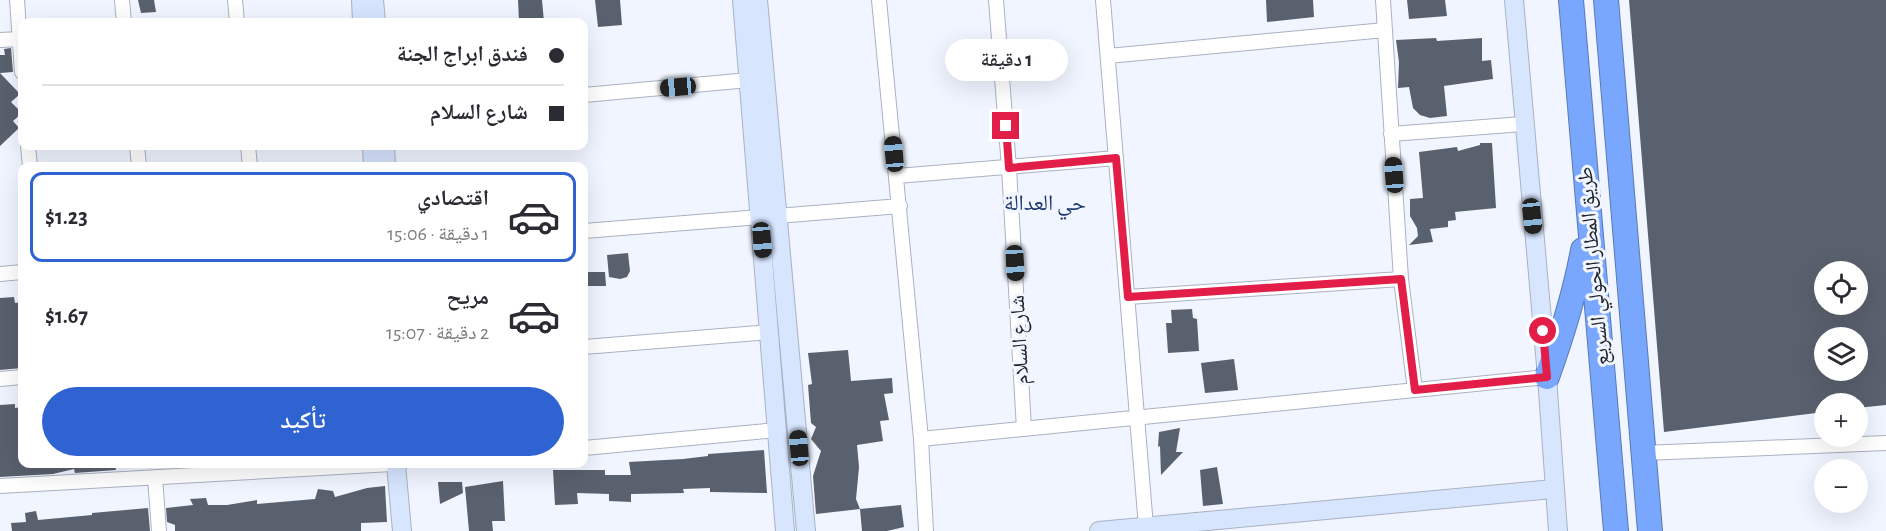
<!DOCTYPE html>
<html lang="ar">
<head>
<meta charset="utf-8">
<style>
  body { margin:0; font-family:"Alegreya Sans","Noto Naskh Arabic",sans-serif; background:#f7f7f7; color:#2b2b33; direction:rtl; height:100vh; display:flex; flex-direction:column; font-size:22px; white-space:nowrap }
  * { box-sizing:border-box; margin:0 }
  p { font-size:20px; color:#7c7c81 }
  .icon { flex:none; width:33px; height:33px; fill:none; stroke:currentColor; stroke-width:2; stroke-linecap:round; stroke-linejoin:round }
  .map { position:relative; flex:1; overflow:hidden; direction:ltr }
  .panel { position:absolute; left:18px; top:162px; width:570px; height:306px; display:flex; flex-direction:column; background:#fff; border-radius:12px; box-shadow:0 6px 24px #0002; direction:rtl }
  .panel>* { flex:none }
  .banner { position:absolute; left:18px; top:18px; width:570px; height:132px; border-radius:12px; box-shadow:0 6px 24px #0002; direction:rtl; display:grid; align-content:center; height:132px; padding:0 24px; background:#fff }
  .buttons { position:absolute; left:1814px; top:261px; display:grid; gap:12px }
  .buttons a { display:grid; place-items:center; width:54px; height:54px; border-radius:50%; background:#fff; box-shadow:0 6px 24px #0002; font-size:30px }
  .end { position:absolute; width:27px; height:27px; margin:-14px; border:8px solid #e11d48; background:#fff; box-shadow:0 0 0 3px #fff }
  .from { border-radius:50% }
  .bubble { position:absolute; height:42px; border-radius:21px; background:#fff; box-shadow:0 6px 24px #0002; font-size:20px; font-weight:600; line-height:42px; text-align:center; direction:rtl }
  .car { position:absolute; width:18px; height:36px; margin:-18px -9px; border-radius:8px; box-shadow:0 0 4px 2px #0007; background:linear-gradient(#222 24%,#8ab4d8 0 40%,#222 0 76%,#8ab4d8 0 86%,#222 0) }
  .banner b { display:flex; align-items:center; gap:21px; height:57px; font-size:22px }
  .banner b+b { border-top:2px solid #e1e1e2 }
  .banner i { width:15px; height:15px; background:#2b2b33 }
  ul { padding:10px 0 0; list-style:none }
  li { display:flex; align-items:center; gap:18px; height:90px; margin:0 12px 9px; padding:0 12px; border:3px solid transparent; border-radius:12px }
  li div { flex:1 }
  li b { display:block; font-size:22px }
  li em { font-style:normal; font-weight:600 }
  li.active { border-color:#2f63d2 }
  li>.icon { width:54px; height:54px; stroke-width:1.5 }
  .cta { display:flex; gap:12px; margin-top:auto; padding:12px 24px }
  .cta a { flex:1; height:69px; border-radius:36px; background:#2f63d2; color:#fff; font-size:24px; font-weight:600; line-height:69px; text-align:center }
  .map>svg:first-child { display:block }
  .building { fill:#5a616e; fill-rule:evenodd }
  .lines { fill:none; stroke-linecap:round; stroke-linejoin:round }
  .street-casing { stroke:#aab2c1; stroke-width:16 }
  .secondary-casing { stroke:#aab2c1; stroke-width:20 }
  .highway-casing { stroke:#5a79b3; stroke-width:26 }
  .street { stroke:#fff; stroke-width:14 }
  .secondary { stroke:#d7e5ff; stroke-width:18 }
  .highway { stroke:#7aa7fe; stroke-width:24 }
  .route { stroke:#e11d48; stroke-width:8 }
  .labels { text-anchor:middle; stroke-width:6; stroke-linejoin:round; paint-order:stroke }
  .street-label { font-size:21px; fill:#202329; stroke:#f0f5ff }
  .neighbourhood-label { font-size:22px; fill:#1b356b; stroke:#f0f5ff }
</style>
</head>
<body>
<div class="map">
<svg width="1886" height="531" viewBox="0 0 1886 531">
  <rect width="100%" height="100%" fill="#f0f5ff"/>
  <!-- building -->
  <path class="building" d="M138 0H154L156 12 141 13Z
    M518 0H542L544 22H519Z
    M595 0H620L622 25 598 27Z
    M1266 0H1313L1314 17 1267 22Z
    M1407 0H1445L1447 16 1409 19Z
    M1629 0H1886V405L1857 408V404H1824V412L1664 432ZM1824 272H1857V304H1824ZM1824 338H1857V370H1824Z
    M1436 38 1437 41 1482 38V61L1491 60 1493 79 1444 86 1447 116 1430 118 1420 115 1413 108 1409 87 1398 88 1399 62 1396 40Z
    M11 48 13 72 0 73 20 94 11 102 22 113 13 121 19 128 0 146V55H5L4 49Z
    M1480 143H1492L1496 208 1455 212 1456 220 1448 221V227L1430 229 1433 242 1409 245 1418 236 1417 228 1410 216V199L1423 198 1419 152 1457 147 1458 151 1480 145Z
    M628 253 630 271 627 277 620 279 609 277 607 255Z
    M587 272H605L606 286H587Z
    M14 297 15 303 22 302V368L0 370V298Z
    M1192 309 1193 318 1197 319 1199 351 1168 353 1166 323H1172L1171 310Z
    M848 350 851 381 892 378 893 393 884 394 889 420 880 421 883 441 857 445 859 467 856 499 860 509 816 514 813 476 821 451 811 439 816 427 811 423 808 385 812 384 808 353Z
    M1234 359 1238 390 1205 393 1201 363Z
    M15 404V408L22 407V464H115L116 470 75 473 74 469 53 474 0 477V405Z
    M1180 428 1176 452H1183L1161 475 1160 446 1158 447 1159 432Z
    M764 450 767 493 710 492V488L683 489 684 493 631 494V502L609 501V494L577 493 578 504 555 505 553 470H605V475H631L629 462 683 459 708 456V454Z
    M1217 467 1223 504 1203 506 1200 470Z
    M503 481 505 521H492L493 531H469L465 487Z
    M438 482H462L463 493 440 504Z
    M385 486 387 522 361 523V531H175V525L167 522 166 508 193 505 190 499 206 498 208 505H227L257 500V504L315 499 318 489 333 491 335 497 367 488Z
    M901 505 904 527 887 531H862L860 509Z
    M148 508 150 531H12L11 523 26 522 25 513 36 511 38 520 92 515V513Z"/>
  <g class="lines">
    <defs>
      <path id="street" d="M17 0 22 72
        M122 0 124 22
        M235 0 237 22
        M879 0 921 439 926 531
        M996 0 1009 168 1024 429
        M1103 0 1146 527
        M1383 0 1401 279 1415 390
        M0 40 20 39
        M1108 56 1385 30
        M584 95 749 80
        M1391 134 1523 124
        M28 146 30 166
        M137 146 139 166
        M248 146 250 166
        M897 176 1116 158
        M777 216 900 206
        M584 231 760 217
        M0 274 22 272
        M1128 297 1401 279
        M584 347 769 332
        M0 379 22 377
        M921 439 1547 377
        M584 448 777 430
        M1644 453 1886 443
        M155 477 159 531
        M0 486 392 464"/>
      <path id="secondary" d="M361 0 362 22
        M374 0 376 22
        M742 0 785 531
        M758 0 806 531
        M1514 0 1547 377 1558 531
        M372 146 373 166
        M385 146 386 166
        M396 464 402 531
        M1099 531 1553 489"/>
      <path id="highway" d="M1571 0 1616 531
        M1606 0 1650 531
        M1547 377C1562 335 1575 294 1583 250"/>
    </defs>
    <!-- street casing -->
    <use href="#street" class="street-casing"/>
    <!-- secondary casing -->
    <use href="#secondary" class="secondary-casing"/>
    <!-- highway casing -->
    <use href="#highway" class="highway-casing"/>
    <!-- street -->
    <use href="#street" class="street"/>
    <!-- secondary -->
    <use href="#secondary" class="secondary"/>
    <!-- highway -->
    <use href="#highway" class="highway"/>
  </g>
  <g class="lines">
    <!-- route -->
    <path class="route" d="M1006 126 1009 168 1116 158 1128 297 1401 279 1415 390 1547 377 1543 331"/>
  </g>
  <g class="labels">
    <!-- street labels -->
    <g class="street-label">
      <text transform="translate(1593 266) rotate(-95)" y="7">طريق المطار الحولي السريع</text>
      <text transform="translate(1019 340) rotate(-93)" y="7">شارع السلام</text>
    </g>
    <!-- neighbourhood labels -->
    <g class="neighbourhood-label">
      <text x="1045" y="210">حي العدالة</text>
    </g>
  </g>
</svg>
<div class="buttons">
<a><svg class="icon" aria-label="locate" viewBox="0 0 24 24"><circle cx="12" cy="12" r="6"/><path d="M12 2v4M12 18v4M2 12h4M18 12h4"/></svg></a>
<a><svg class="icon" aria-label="layers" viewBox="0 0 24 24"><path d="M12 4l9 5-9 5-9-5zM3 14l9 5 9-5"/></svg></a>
<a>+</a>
<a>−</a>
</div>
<i class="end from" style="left:1543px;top:331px"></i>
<i class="end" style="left:1006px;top:126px"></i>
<div class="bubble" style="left:945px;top:39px;width:123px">1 دقيقة</div>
<i class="car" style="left:678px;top:87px;rotate:265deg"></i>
<i class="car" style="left:894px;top:154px;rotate:355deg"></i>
<i class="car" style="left:1394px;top:175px;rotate:356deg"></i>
<i class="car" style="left:1532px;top:216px;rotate:174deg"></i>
<i class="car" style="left:762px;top:240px;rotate:175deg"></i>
<i class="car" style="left:1015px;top:263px;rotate:177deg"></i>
<i class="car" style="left:799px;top:448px;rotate:355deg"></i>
<div class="banner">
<b><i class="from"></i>فندق ابراج الجنة</b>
<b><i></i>شارع السلام</b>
</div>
<section class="panel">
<ul>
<li class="active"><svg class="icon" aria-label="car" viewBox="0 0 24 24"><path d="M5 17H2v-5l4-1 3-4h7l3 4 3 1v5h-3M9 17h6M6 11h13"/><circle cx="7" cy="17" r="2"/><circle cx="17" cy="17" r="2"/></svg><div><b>اقتصادي</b><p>1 دقيقة · 15:06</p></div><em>$1.23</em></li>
<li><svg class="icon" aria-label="car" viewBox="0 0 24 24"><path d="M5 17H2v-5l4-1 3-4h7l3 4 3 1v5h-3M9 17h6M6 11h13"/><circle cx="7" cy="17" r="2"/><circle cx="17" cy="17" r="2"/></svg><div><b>مريح</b><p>2 دقيقة · 15:07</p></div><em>$1.67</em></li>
</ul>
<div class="cta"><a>تأكيد</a></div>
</section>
</div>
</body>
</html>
